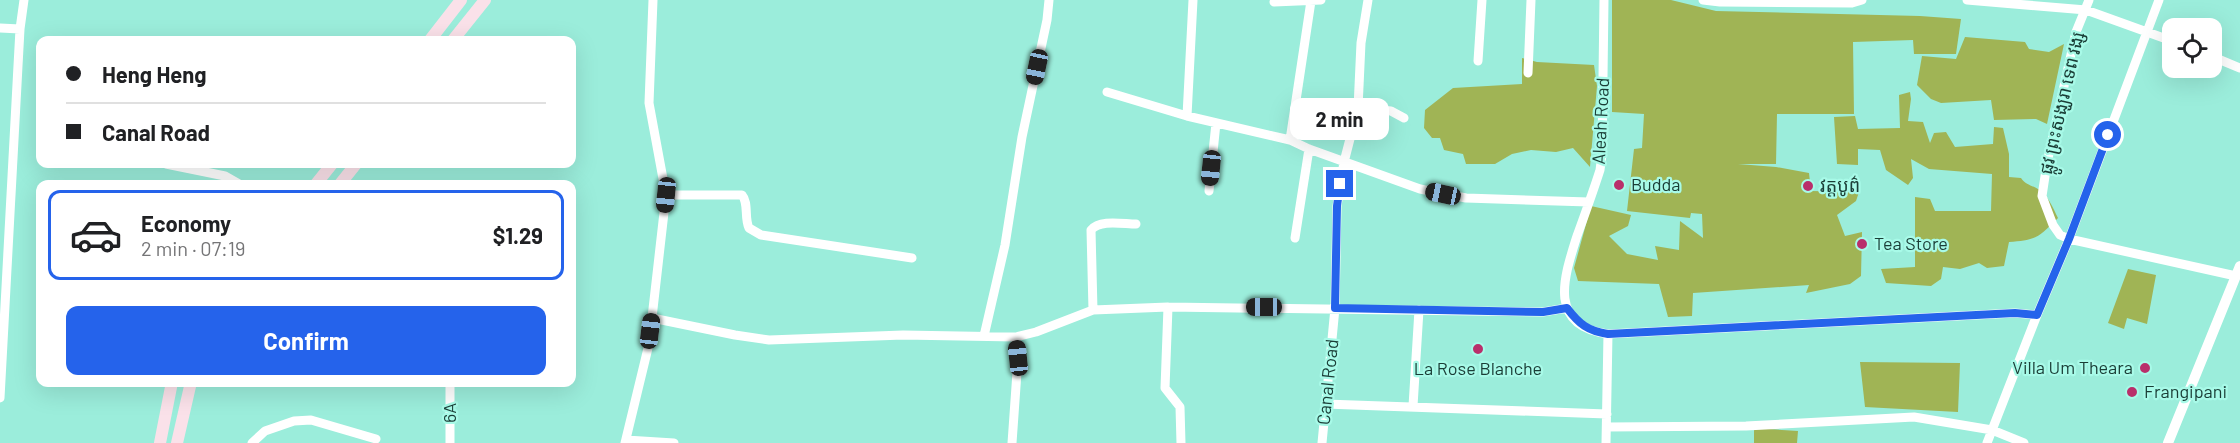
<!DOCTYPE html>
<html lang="en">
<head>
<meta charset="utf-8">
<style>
  body { margin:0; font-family:Barlow,"Noto Sans Khmer",sans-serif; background:#f6f6f6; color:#202124; height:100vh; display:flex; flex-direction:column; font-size:22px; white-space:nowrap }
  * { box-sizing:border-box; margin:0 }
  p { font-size:20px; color:#757577 }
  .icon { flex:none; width:33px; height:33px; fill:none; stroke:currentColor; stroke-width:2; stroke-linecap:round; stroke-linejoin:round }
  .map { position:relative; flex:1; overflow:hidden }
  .sheet { position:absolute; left:36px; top:180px; width:540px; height:207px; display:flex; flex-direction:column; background:#fff; border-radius:12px; box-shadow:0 6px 24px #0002 }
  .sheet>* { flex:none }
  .hud { position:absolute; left:36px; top:36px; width:540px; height:132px; border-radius:12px; box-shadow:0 6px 24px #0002; display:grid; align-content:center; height:132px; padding:0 30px; background:#fff }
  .fabs { position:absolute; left:2162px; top:18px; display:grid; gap:12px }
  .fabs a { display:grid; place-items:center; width:60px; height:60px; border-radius:12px; background:#fff; box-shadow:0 6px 24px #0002; font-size:30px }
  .end { position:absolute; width:27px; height:27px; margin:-14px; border:8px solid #2563eb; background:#fff; box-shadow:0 0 0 3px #fff }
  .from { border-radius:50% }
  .bubble { position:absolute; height:42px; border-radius:12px; background:#fff; box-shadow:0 6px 24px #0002; font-size:20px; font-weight:700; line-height:42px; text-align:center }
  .car { position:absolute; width:18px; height:36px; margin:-18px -9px; border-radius:8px; box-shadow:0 0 4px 2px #0007; background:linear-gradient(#222 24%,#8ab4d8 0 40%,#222 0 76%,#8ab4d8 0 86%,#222 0) }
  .hud b { display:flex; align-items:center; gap:21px; height:57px; font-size:22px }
  .hud b+b { border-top:2px solid #e0e0e0 }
  .hud i { width:15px; height:15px; background:#202124 }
  ul { padding:10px 0 0; list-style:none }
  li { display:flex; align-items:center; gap:18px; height:90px; margin:0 12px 9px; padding:0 18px; border:3px solid transparent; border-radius:12px }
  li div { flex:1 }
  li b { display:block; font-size:22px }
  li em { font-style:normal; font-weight:700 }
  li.on { border-color:#2563eb }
  li>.icon { width:54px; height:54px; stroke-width:1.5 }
  .primary-button { display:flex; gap:12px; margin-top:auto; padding:12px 30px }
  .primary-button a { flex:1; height:69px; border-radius:12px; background:#2563eb; color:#fff; font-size:24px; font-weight:700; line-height:69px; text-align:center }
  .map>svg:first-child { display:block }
  .green { fill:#a0b455 }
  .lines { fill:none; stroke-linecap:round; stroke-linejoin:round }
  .minor { stroke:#fff; stroke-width:9 }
  .tertiary { stroke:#fff; stroke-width:10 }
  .secondary { stroke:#fae1e9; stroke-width:12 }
  .route { stroke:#2563eb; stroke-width:8 }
  .poi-dot { fill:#b92f6b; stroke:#a8fae8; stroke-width:2 }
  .labels { text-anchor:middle; stroke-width:4.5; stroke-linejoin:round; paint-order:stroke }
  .street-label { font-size:18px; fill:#1a3d36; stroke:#a8fae8 }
  .poi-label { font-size:18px; fill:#1a3d36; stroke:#a8fae8; text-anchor:start }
</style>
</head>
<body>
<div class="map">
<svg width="2240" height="443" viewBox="0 0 2240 443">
  <rect width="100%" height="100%" fill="#9beddb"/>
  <!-- green -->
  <path class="green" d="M1612 0H1671L1716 11 1920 16 1961 19 1956 54H1914L1913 40 1853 42 1854 114H1777L1776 164H1738L1776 167 1809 173 1811 191 1859 192 1856 201 1837 215 1845 236 1862 232 1861 276 1850 284 1806 293 1809 285 1693 293 1692 316 1668 317 1659 284 1578 281 1574 268 1591 206 1631 215 1628 226 1609 236 1627 254 1658 260 1655 246 1679 250 1680 221 1703 238 1702 214 1691 213 1690 218 1627 211 1634 149 1642 148 1644 114 1612 112Z
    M1965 37 2025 42 2029 49 2049 52 2064 44 2047 124 2036 119 1994 120 1991 100 1941 103 1931 99 1917 85 1922 56 1956 59Z
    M1522 58 1537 62 1594 65 1597 86 1590 167 1573 148 1556 152 1531 150 1512 154 1495 164H1466L1463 154 1444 150 1440 138H1432L1424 128 1425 110 1453 88 1522 84Z
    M1910 92 1911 99 1908 121 1923 122 1930 143 1934 133 1946 132 1955 147 1993 144 1994 127 2003 128 2009 154V177L2021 178C2026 185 2031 185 2038 189 2048 195 2053 208 2058 218 2039 237 2037 240 2009 242L2004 266 1987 268 1979 263 1960 269 1943 267 1941 279 1931 286 1886 283 1881 269 1915 267V197L1930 199 1935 211H1991L1992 174 1929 169 1911 159 1913 178 1908 185 1886 170 1880 150 1858 149V165L1837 164 1834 117 1855 116 1858 129 1900 128 1899 95Z
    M2128 269 2156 275 2147 324 2127 318 2124 329 2108 323Z
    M1860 362 1960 363 1958 412 1865 407Z
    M1754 428 1798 431 1797 443H1754Z"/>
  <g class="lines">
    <!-- minor -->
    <path class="minor" d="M1604 0 1602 155 1600 170C1593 192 1585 214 1577 236 1564 277 1547 326 1608 334L2015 313 2037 315
      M1703 0 1720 2 1852 3 1862 0
      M1967 0 2086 10 2172 41
      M2089 0 2076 32 2047 163 2042 196 2053 225 2060 235 2069 239 2236 276
      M1274 2 1321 0
      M0 28 20 29
      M2211 56 2240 68
      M1478 61 1482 0
      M1528 73 1531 0
      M1107 92 1187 116 1290 140 1309 149 1420 189 1466 198 1589 202
      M1358 108 1391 111 1404 118
      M1187 116 1193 0
      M1290 140 1311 1
      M166 164 225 176 239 184
      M1209 191 1216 123
      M666 195H742C749 203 744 218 749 228L761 235 912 258
      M1295 238 1309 149
      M1168 307 1165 388 1180 407 1181 443
      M1093 310 1091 230C1100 219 1123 224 1136 224
      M652 318 735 335 769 340 903 335 1016 337 1036 332 1093 310 1168 307 1543 312 1567 308
      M984 336 1005 245 1022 137 1047 20 1049 0
      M450 382V443
      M0 398 20 29 24 0
      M1325 404 1607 414
      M1413 406 1419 310
      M1607 427 1746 426 1914 417 1992 430 2024 443
      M626 440 674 443
      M252 443 265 431 294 421 311 420 376 439
      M625 443 649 344 666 195 649 103 653 0
      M1012 443 1018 358 1016 337
      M1322 443 1335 308 1337 206 1344 162 1358 108 1361 43 1368 0
      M1606 443 1608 334
      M1987 443 2037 315 2069 239 2159 0"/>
    <!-- tertiary -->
    <path class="tertiary" d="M2168 443 2240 266"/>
    <!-- secondary -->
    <path class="secondary" d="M430 40 461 0
      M453 40 485 0
      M316 184 332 164
      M340 184 356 164
      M160 443 172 382
      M177 443 191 382"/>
  </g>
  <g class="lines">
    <!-- route -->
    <path class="route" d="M1340 184 1337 206 1335 308 1543 312 1567 308C1579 324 1588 331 1608 334L2015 313 2037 315 2069 239 2108 135"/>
  </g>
  <!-- markers -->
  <g class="poi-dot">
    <circle cx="1619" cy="185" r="6"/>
    <circle cx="1808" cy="186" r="6"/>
    <circle cx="1862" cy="244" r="6"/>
    <circle cx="1478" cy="349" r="6"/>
    <circle cx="2145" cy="368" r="6"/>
    <circle cx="2132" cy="392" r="6"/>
  </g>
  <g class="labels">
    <!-- street labels -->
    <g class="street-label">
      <text transform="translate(2062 103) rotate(-77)" y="6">ផ្លូវ ព្រះសង្ឃរា ទេព វង្ស</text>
      <text transform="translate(1601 121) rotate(-87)" y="6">Aleah Road</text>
      <text transform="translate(1328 382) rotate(-84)" y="6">Canal Road</text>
      <text transform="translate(450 413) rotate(-90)" y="6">6A</text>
    </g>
    <!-- poi labels -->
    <g class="poi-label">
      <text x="1631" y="191">Budda</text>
      <text x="1820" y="192">វត្តបូព៌</text>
      <text x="1874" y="250">Tea Store</text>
      <text x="2133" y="374" text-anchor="end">Villa Um Theara</text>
      <text x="1478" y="375" text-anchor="middle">La Rose Blanche</text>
      <text x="2144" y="398">Frangipani</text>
    </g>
  </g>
</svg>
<div class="fabs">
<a><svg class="icon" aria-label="locate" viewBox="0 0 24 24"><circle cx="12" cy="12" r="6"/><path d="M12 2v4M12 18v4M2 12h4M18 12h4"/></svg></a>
</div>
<i class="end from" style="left:2108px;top:135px"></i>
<i class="end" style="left:1340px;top:184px"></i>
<div class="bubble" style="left:1290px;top:98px;width:99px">2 min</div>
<i class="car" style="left:1037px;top:67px;rotate:192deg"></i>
<i class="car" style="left:1211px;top:168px;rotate:186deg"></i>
<i class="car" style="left:1443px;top:194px;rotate:282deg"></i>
<i class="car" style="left:666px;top:195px;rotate:186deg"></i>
<i class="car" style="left:1264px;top:307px;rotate:270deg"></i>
<i class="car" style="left:650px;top:331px;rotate:7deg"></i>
<i class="car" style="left:1018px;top:358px;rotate:354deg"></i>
<div class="hud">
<b><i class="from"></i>Heng Heng</b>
<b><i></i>Canal Road</b>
</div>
<section class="sheet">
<ul>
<li class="on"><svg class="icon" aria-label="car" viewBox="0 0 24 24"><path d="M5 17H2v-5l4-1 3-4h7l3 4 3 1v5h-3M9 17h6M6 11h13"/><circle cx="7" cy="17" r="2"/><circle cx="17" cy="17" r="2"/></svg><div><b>Economy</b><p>2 min · 07:19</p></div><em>$1.29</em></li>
</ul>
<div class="primary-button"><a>Confirm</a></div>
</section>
</div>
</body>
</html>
